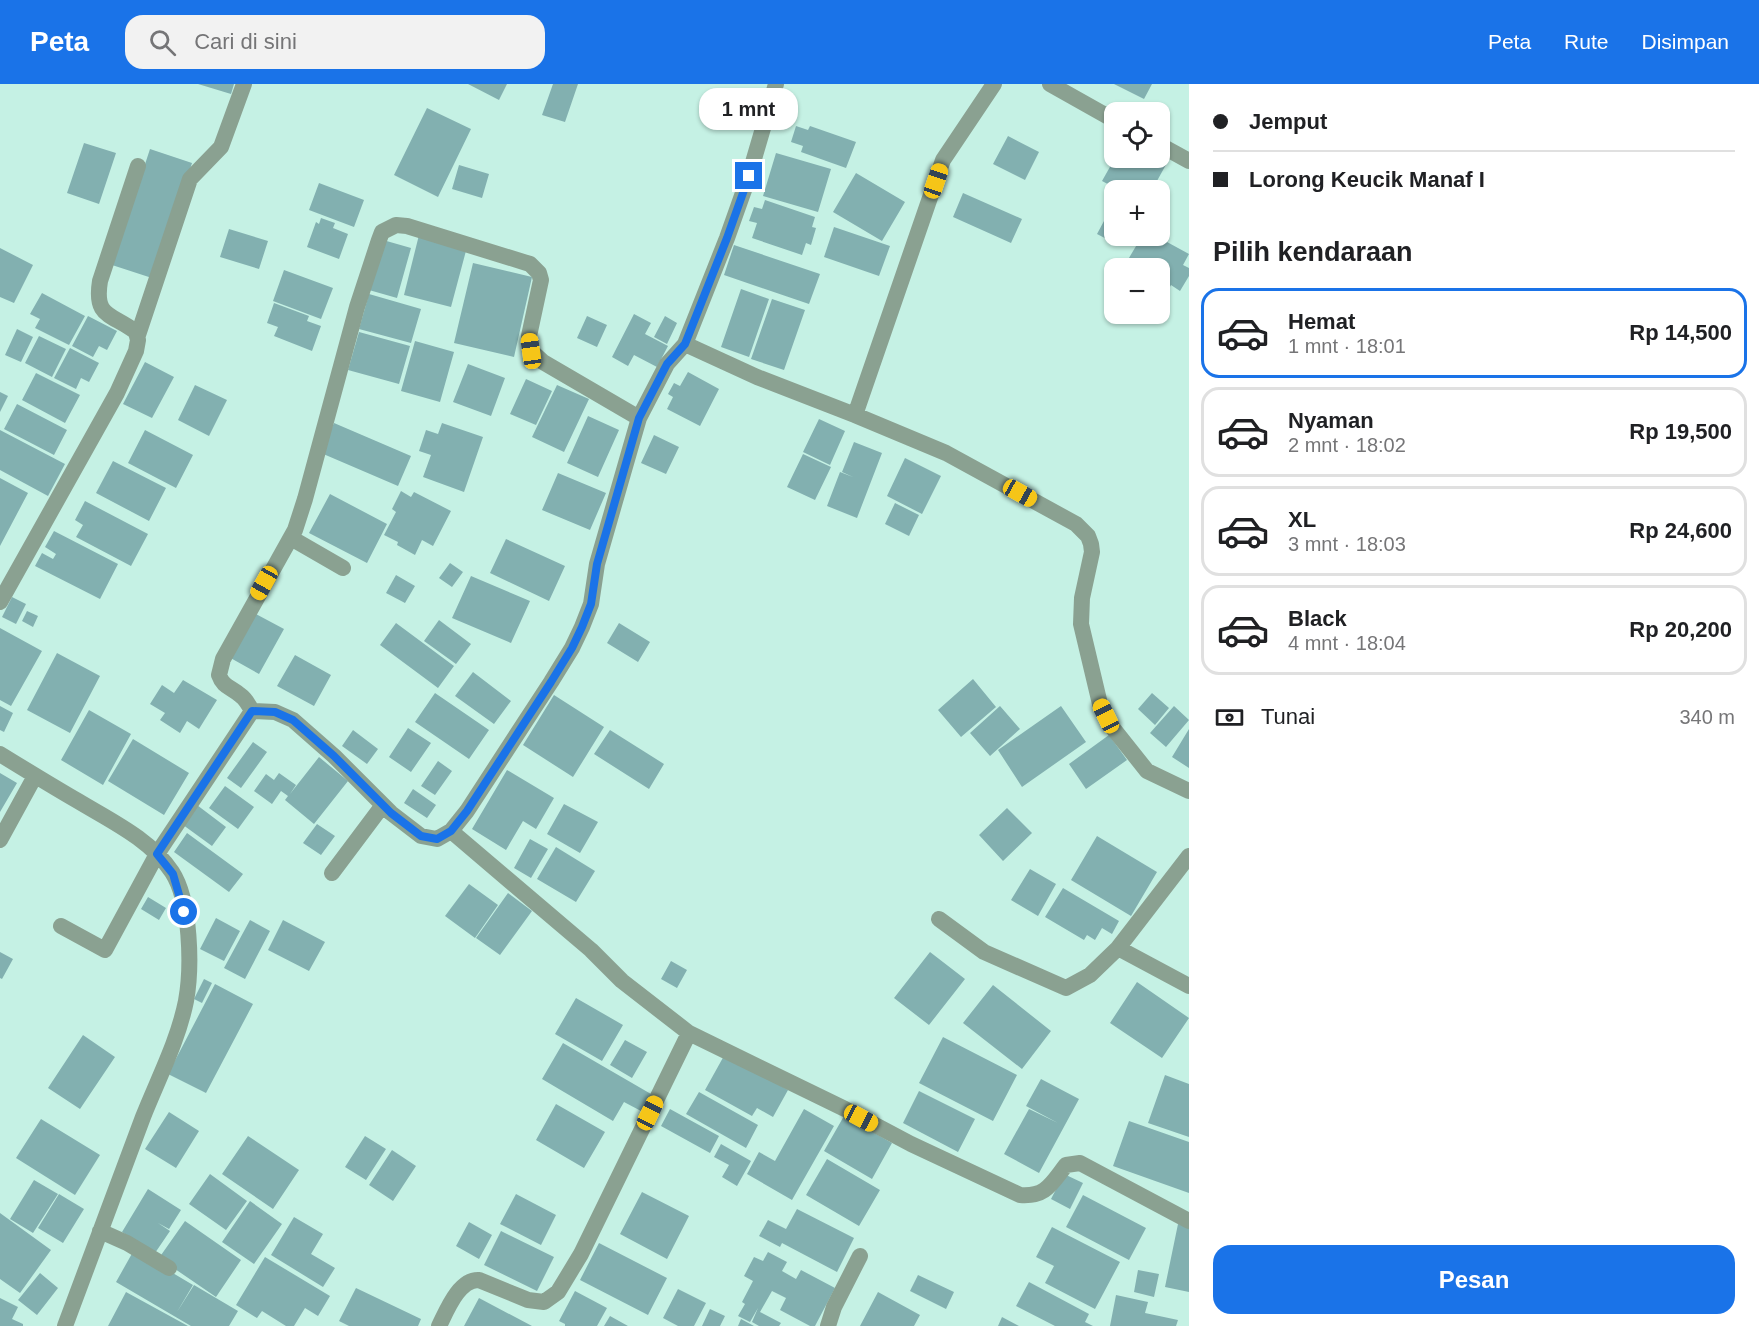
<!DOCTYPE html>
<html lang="id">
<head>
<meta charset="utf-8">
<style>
  body { margin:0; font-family:Arial,sans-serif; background:#f2f2f2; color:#202124; height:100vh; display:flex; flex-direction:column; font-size:22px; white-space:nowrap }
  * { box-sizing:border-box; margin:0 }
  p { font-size:20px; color:#757577 }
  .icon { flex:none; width:33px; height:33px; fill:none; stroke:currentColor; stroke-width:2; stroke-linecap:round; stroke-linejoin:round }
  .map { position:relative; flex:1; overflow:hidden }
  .drawer { display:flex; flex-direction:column; background:#fff; width:570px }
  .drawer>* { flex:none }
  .top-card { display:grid; align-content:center; height:132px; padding:0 24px; background:#fff }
  .controls { position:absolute; left:1104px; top:18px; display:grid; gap:12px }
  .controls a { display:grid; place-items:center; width:66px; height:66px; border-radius:12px; background:#fff; box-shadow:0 2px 4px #0004; font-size:30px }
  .end { position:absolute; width:27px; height:27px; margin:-14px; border:8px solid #1a73e8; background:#fff; box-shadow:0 0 0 3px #fff }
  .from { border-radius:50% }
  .bubble { position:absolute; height:42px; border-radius:18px; background:#fff; box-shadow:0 2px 4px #0004; font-size:20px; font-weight:700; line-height:42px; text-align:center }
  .car { position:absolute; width:18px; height:36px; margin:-18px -9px; border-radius:8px; box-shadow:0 0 4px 2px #0007; background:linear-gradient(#f5c518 24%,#345 0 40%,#f5c518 0 76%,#345 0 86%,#f5c518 0) }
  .top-card b { display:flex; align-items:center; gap:21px; height:57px; font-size:22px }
  .top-card b+b { border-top:2px solid #e0e0e0 }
  .top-card i { width:15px; height:15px; background:#202124 }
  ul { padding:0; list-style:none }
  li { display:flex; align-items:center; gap:18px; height:90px; margin:0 12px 9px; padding:0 12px; border:3px solid #e0e0e0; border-radius:18px }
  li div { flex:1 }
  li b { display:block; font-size:22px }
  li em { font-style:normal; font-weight:700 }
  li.current { border-color:#1a73e8 }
  li>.icon { width:54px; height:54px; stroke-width:1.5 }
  h2 { padding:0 24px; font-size:27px; line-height:72px }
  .pay { display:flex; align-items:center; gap:15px; height:66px; padding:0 24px; font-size:22px }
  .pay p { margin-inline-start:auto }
  .action { display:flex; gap:12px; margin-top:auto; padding:12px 24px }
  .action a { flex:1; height:69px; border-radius:18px; background:#1a73e8; color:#fff; font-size:24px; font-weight:700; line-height:69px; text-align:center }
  header { display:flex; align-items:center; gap:36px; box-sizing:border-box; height:84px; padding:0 30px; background:#1a73e8; color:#fff }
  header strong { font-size:28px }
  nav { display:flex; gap:33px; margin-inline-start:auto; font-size:21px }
  .search { width:420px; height:54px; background:#f2f2f2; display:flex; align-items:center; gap:15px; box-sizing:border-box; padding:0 21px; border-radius:18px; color:#757577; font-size:22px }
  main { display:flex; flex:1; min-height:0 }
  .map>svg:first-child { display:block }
  .building { fill:#82b0b0 }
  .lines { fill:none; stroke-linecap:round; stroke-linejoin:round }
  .minor { stroke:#8aa191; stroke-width:16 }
  .route { stroke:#1a73e8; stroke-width:8 }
</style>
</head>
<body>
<header>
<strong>Peta</strong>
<div class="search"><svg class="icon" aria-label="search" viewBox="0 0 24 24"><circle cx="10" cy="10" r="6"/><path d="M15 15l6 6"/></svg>Cari di sini</div>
<nav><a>Peta</a><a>Rute</a><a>Disimpan</a></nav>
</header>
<main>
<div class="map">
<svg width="1189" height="1242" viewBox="0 0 1189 1242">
  <rect width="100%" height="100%" fill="#c5f1e4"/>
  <!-- building -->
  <path class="building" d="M198 0H234L231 10Z
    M468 0H507L499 16Z
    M553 0H578L565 38 542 31Z
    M1114 0H1152L1144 15Z
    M427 24 471 45 438 113 394 91Z
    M796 42 808 46 810 42 856 58 846 84 801 68 803 62 791 58Z
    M1008 52 1039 68 1025 96 993 80Z
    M84 59 116 69 99 120 67 109Z
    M150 65 192 79 155 195 112 181Z
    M776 69 831 85 818 128 763 112Z
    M1160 72 1168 77 1152 106H1119L1102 97 1115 74Z
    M459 81 489 90 482 114 452 105Z
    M856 89 905 118 882 157 833 128Z
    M319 99 364 116 354 143 309 126Z
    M963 109 1022 135 1011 159 953 133Z
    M765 116 815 133 812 143 816 144 811 161 806 159 802 171 752 154 757 139 749 137 754 123 762 125Z
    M1111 124 1114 126V152H1126L1120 162 1097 150Z
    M321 134 335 139 333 144 348 150 339 175 307 163 316 138 319 140Z
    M834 143 890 162 879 192 824 173Z
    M229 145 268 157 259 185 220 173Z
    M419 151 467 163 451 223 404 211Z
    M1142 152H1156L1189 170 1183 181 1189 184V192L1180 207 1171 201 1165 212 1160 209V184H1123Z
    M383 156 411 164 397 214 369 206Z
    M734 161 820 190 809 220 724 191Z
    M0 164 33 181 14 219 0 213Z
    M473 179 532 193 514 273 454 259Z
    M284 186 333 204 321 235 273 217Z
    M741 205 769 215 749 273 721 263Z
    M42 209 85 232 69 261 35 244 40 235 30 230Z
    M369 210 421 225 411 259 359 245Z
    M772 215 805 226 784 286 751 275Z
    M274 219 309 232 307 237 321 242 312 267 274 252 278 243 267 239Z
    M634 230 651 239 645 250 668 262 657 283 634 271 628 282 612 273Z
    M88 232 117 247 107 266 99 262 93 273 72 262Z
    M587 232 607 241 597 263 577 254Z
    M665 232 677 239 667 260 654 253Z
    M17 245 33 253 21 278 5 271Z
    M359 248 410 262 399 300 348 286Z
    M39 252 66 265 52 293 25 279Z
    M415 257 454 268 440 318 401 307Z
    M70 264 99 279 89 298 81 294 76 305 54 294Z
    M145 278 174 293 152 334 123 320Z
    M468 280 505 294 491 332 453 318Z
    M688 288 719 305 700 342 667 325 673 313 668 310 674 299 680 302Z
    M36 289 80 311 65 339 22 316Z
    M526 295 552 307 536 341 510 330Z
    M195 301 227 316 209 352 178 336Z
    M557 301 589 315 564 368 532 353Z
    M0 308 8 312 0 328Z
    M17 320 67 346 54 371 4 345Z
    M588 332 619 346 598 393 567 379Z
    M819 335 845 347 830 381 803 368Z
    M334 339 411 372 398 402 321 369Z
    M442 339 483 353 464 408 423 393 431 371 419 367 426 346 438 350Z
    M0 346 65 380 48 412 0 386Z
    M145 346 193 371 176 404 128 379Z
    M654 351 679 363 666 390 641 379Z
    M854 358 882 369 857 434 827 422 840 388 853 393 842 388Z
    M803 370 831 383 815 416 787 403Z
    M905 374 941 392 922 430 887 412Z
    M113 377 166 404 149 437 96 409Z
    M558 389 606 409 590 446 542 426Z
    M0 394 28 409 0 462Z
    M401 407 411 413 414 408 451 427 433 462 422 456 415 471 397 461 398 458 384 451 396 428 392 425Z
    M330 410 387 440 367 479 309 449Z
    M85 417 148 450 131 482 76 453 83 441 75 436Z
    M895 419 919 431 909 452 885 440Z
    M54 447 118 480 100 515 35 482 42 469 53 475 56 470 45 463Z
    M506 455 565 482 549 517 490 489Z
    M450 479 463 488 452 503 439 494Z
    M396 491 415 502 405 519 386 509Z
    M471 492 530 517 511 559 452 534Z
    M12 513 26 520 16 540 2 533Z
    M27 527 38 532 33 543 22 537Z
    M252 528 284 545 259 590 227 572Z
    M439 536 471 560 456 580 424 557Z
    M396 539 454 582 438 604 380 561Z
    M619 539 650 558 638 578 607 559Z
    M0 544 42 567 11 622 0 616Z
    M57 569 100 592 70 649 27 626Z
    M295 571 331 591 314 622 277 602Z
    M473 588 511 617 494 640 455 612Z
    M973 595 996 623 961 653 938 626Z
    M183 596 217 616 199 645 187 637 180 649 160 636 165 629 150 620 162 601 174 609Z
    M435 609 489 646 469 675 415 638Z
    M1152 609 1169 624 1155 641 1138 625Z
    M554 611 604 643 573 693 523 661Z
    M0 622 13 629 4 648 0 646Z
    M1000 622 1020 645 990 672 970 649Z
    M1061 622 1086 658 1022 703 998 666Z
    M1174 622 1189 636 1166 663 1150 649Z
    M89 626 131 650 103 701 61 676Z
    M408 644 431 659 411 688 389 673Z
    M1189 645V684L1172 673Z
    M353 646 378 665 367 680 342 662Z
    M610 646 664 680 649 705 594 670Z
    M1109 651 1127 676 1086 705 1069 680Z
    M133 655 189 689 164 731 108 697Z
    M253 658 267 668 241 704 227 694Z
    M319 673 348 697 314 740 285 716 288 712 281 707 272 720 254 707 266 690 274 696 279 689 296 701 290 710Z
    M438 677 452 687 435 711 421 702Z
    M507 686 554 714 536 745 523 737 506 766 472 745Z
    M0 689 17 699 0 728Z
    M225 702 254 723 238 745 209 724Z
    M413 705 436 721 427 734 404 719Z
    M193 718 226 743 212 762 179 738Z
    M564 720 598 738 580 769 547 750Z
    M1007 724 1032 749 1003 777 979 751Z
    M317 740 335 752 321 771 303 759Z
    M187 749 243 790 229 808 174 768Z
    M1097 752 1157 788 1131 832 1071 796Z
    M530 755 548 765 531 794 514 784Z
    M556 763 595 787 576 818 537 795Z
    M1030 785 1056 800 1038 832 1011 816Z
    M469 800 498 821 475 854 445 832Z
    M1063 804 1119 837 1112 850 1102 844 1095 856 1087 851 1084 856 1045 833Z
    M508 809 532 827 500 871 476 854Z
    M148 813 166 824 159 836 141 825Z
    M216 834 240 847 224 877 200 865Z
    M250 836 270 847 245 895 224 884Z
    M283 836 325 858 309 887 268 866Z
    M0 868 13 875 2 895 0 894Z
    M930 868 965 895 929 941 894 914Z
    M671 877 687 886 677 904 661 895Z
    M204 895 212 899 202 919 194 915Z
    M1137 898 1189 934 1162 974 1110 939Z
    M215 900 253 920 206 1009 168 990Z
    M993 901 1051 947 1022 985 963 939Z
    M576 914 623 941 602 977 555 950Z
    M83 951 115 973 80 1025 48 1004Z
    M943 953 1017 991 993 1037 919 999Z
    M625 956 647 968 632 994 610 981Z
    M563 959 651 1010 641 1027 624 1018 613 1037 542 995Z
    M725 970 788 1006 773 1033 757 1024 752 1032 705 1006Z
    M1165 991 1189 1000V1053L1148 1039Z
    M1041 995 1079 1015 1039 1089 1004 1070 1029 1025 1058 1039 1026 1022Z
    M919 1007 975 1035 958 1068 903 1039Z
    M699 1008 758 1041 746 1064 686 1030Z
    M556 1020 605 1048 584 1084 536 1056Z
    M670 1025 719 1052 710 1069 661 1042Z
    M804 1025 834 1042 792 1116 747 1090 759 1068 775 1077Z
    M169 1028 199 1047 176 1084 145 1065Z
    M844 1032 892 1059 872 1095 824 1067Z
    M41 1035 100 1071 75 1111 16 1074Z
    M1129 1037 1189 1058V1109L1113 1082Z
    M248 1052 299 1086 273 1125 222 1090Z
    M365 1052 386 1065 366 1096 345 1083Z
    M721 1060 751 1077 737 1102 722 1093 729 1081 714 1073Z
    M392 1066 416 1082 393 1117 369 1101Z
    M827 1075 880 1106 859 1142 806 1111Z
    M210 1090 247 1117 226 1146 189 1120Z
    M1064 1090 1083 1099 1070 1125 1051 1115Z
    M34 1096 58 1110 33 1149 10 1135Z
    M148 1105 181 1126 169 1145 158 1139 170 1147 155 1169 122 1148Z
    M642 1108 689 1132 667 1175 620 1150Z
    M59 1110 84 1125 63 1159 38 1144Z
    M516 1110 556 1131 541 1161 500 1140Z
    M1083 1111 1146 1144 1129 1176 1066 1143Z
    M250 1117 282 1140 254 1180 222 1158Z
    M797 1125 854 1154 837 1188 782 1159 780 1163 759 1152 768 1136 786 1145Z
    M0 1129 51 1166 20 1209 0 1195Z
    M294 1133 323 1150 311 1170 335 1184 323 1203 271 1171Z
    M185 1137 241 1176 216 1213 159 1174Z
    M469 1138 492 1151 479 1175 456 1162Z
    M1178 1140 1189 1142V1208L1165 1203Z
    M1052 1143 1120 1178 1095 1225 1045 1199 1054 1182 1036 1173Z
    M501 1147 554 1173 537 1207 484 1181Z
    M599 1159 667 1194 648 1231 580 1196Z
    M134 1166 193 1201 177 1228 194 1201 238 1227 229 1242H191L116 1198Z
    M768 1168 787 1178 782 1187 796 1195 801 1186 835 1204 815 1242H810L780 1226 786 1214 772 1207 760 1228 781 1239 779 1242H759L752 1238 758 1224 750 1238 738 1232 745 1220 742 1218 753 1197 744 1192 754 1173 763 1177Z
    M265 1173 330 1212 318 1232 305 1224 294 1242H286L262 1227 257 1234 236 1221Z
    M1138 1186 1159 1190 1154 1213 1134 1208Z
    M40 1189 58 1204 37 1231 18 1216Z
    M918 1191 954 1208 946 1225 910 1207Z
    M1029 1198 1089 1230 1085 1238 1093 1242H1055L1016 1222Z
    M356 1204 421 1235 418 1242H349L339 1237Z
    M678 1205 706 1219 694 1242H678L663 1234Z
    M575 1207 607 1224 597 1242H565V1240L559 1237Z
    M126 1208 188 1242H108Z
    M878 1208 920 1231 914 1242H860Z
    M1116 1211 1148 1218 1145 1229 1178 1236 1176 1242H1110Z
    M0 1214 18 1223 12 1235 23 1240V1242H0Z
    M479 1214 532 1242H464Z
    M710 1225 725 1232 720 1242H702Z
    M610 1232 628 1242H604Z
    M1002 1233 1019 1242H998Z
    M741 1235 754 1242H738Z"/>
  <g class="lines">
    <!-- minor -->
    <path class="minor" d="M1050 0 1114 36
      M1160 61 1189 77
      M396 141 407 142 530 180 539 189 541 196 529 252 531 267 543 278 639 334 597 480 591 520 582 543 572 564 551 598 467 727 451 747 437 755 421 752 391 729 334 672 293 636 275 628 252 627C249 621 246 615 240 611 231 603 223 603 219 591L223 575 295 446 305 415 357 223 379 156 382 148Z
      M138 251 190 95 221 63 244 0
      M685 260 757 293 855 331 946 369 1076 440 1088 452 1091 460 1092 468 1082 514 1081 540 1100 620 1112 643 1147 687 1189 707
      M855 331 943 76 994 0
      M639 334 667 280 685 260 727 154 749 92 776 0
      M291 454 343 484
      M0 518 117 309 136 267 138 256 136 248C111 229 94 234 100 197L138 82
      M0 670C26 686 52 702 78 717 111 737 150 755 172 788 191 817 192 884 186 917 178 957 158 995 143 1033 117 1102 91 1172 65 1242
      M451 747 591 866 622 897 689 949 845 1025 911 1060 1020 1111C1046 1113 1051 1100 1066 1081L1080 1079 1189 1137
      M0 756 35 692
      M1189 772 1118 864 1189 902
      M332 789 383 721
      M939 835 984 868 1066 904 1090 891 1118 864
      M61 842 105 866 157 770 252 627
      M100 1147 127 1159 169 1184
      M439 1242C447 1226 459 1195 479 1196L528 1216 544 1218 558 1208 581 1170 689 949
      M828 1242 834 1223 860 1172"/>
  </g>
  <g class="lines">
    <!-- route -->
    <path class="route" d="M184 828 173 790 157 770 252 627 275 628 293 636 334 672 391 729 421 752 437 755 451 747 467 727 551 598 572 564 582 543 591 520 597 480 639 334 667 280 685 260 727 154 749 92"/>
  </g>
</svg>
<div class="controls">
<a><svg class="icon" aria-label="locate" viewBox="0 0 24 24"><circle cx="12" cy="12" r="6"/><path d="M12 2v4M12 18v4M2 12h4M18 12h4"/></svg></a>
<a>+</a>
<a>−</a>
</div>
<i class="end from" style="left:184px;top:828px"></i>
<i class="end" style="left:749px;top:92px"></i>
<div class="bubble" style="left:699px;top:4px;width:99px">1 mnt</div>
<i class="car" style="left:936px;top:97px;rotate:19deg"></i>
<i class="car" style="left:531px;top:267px;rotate:352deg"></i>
<i class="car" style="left:1020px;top:409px;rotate:119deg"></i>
<i class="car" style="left:264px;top:499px;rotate:209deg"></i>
<i class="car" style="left:1106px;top:632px;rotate:334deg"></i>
<i class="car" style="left:650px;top:1029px;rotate:26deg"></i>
<i class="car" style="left:861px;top:1034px;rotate:118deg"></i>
</div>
<section class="drawer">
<div class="top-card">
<b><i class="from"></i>Jemput</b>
<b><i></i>Lorong Keucik Manaf I</b>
</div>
<h2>Pilih kendaraan</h2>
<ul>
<li class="current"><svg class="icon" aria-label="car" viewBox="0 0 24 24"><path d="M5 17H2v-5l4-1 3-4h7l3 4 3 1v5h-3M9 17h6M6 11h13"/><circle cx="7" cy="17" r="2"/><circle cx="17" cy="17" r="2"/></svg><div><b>Hemat</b><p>1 mnt · 18:01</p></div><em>Rp 14,500</em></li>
<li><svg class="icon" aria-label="car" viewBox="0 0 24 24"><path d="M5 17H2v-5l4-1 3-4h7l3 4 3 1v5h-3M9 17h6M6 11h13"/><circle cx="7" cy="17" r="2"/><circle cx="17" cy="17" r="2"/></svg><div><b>Nyaman</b><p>2 mnt · 18:02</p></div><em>Rp 19,500</em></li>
<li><svg class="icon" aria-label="car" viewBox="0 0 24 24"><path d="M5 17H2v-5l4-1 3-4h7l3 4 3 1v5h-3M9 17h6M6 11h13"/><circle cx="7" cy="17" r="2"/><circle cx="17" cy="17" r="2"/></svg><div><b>XL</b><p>3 mnt · 18:03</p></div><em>Rp 24,600</em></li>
<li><svg class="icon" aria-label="car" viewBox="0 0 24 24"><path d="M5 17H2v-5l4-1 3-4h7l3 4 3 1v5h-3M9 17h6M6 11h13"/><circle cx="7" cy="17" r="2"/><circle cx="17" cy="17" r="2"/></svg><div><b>Black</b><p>4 mnt · 18:04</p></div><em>Rp 20,200</em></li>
</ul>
<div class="pay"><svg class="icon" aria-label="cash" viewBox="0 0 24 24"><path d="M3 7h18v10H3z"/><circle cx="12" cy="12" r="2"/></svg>Tunai<p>340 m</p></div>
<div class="action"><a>Pesan</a></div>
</section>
</main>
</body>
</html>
